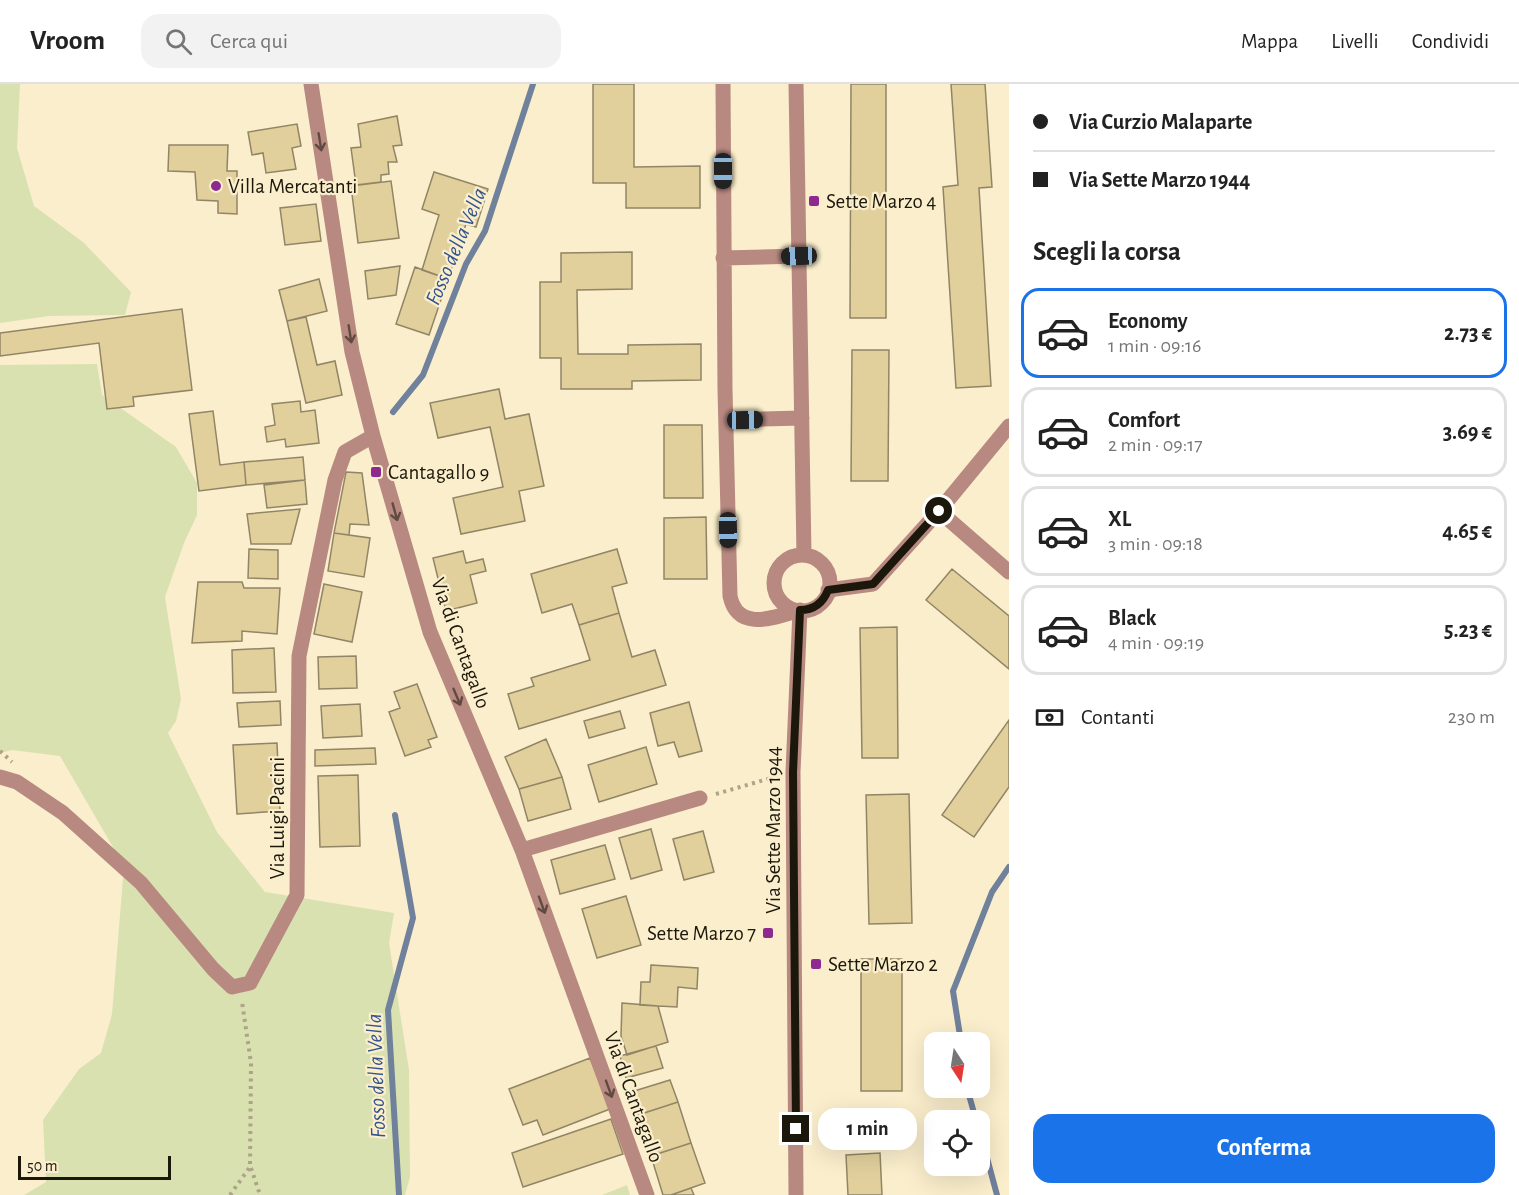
<!DOCTYPE html>
<html lang="it">
<head>
<meta charset="utf-8">
<style>
  body { margin:0; font-family:"Alegreya Sans",sans-serif; background:#f2f2f2; color:#222; height:100vh; display:flex; flex-direction:column; font-size:22px; white-space:nowrap }
  * { box-sizing:border-box; margin:0 }
  p { font-size:20px; color:#767676 }
  .icon { flex:none; width:33px; height:33px; fill:none; stroke:currentColor; stroke-width:2; stroke-linecap:round; stroke-linejoin:round }
  .map { position:relative; flex:1; overflow:hidden }
  .sheet { display:flex; flex-direction:column; background:#fff; width:510px }
  .sheet>* { flex:none }
  .top-card { display:grid; align-content:center; height:132px; padding:0 24px; background:#fff }
  .needle { width:39px; rotate:168deg }
  .tools { position:absolute; left:924px; top:948px; display:grid; gap:12px }
  .tools a { display:grid; place-items:center; width:66px; height:66px; border-radius:12px; background:#fff; box-shadow:0 6px 24px #0002; font-size:30px }
  .scale { position:absolute; left:18px; bottom:15px; width:153px; box-sizing:border-box; padding-left:6px; border:3px solid #1b170b; border-top:0; font-size:16px; line-height:21px; white-space:nowrap; color:#1b170b; -webkit-text-stroke:4px #faeecc; paint-order:stroke }
  .end { position:absolute; width:27px; height:27px; margin:-14px; border:8px solid #1b170b; background:#fff; box-shadow:0 0 0 3px #fff }
  .from { border-radius:50% }
  .bubble { position:absolute; height:42px; border-radius:18px; background:#fff; box-shadow:0 6px 24px #0002; font-size:20px; font-weight:700; line-height:42px; text-align:center }
  .car { position:absolute; width:18px; height:36px; margin:-18px -9px; border-radius:8px; box-shadow:0 0 4px 2px #0007; background:linear-gradient(#222 24%,#8ab4d8 0 40%,#222 0 76%,#8ab4d8 0 86%,#222 0) }
  .top-card b { display:flex; align-items:center; gap:21px; height:57px; font-size:22px }
  .top-card b+b { border-top:2px solid #e0e0e0 }
  .top-card i { width:15px; height:15px; background:#222 }
  ul { padding:0; list-style:none }
  li { display:flex; align-items:center; gap:18px; height:90px; margin:0 12px 9px; padding:0 12px; border:3px solid #e0e0e0; border-radius:18px }
  li div { flex:1 }
  li b { display:block; font-size:22px }
  li em { font-style:normal; font-weight:700 }
  li.current { border-color:#1a73e8 }
  li>.icon { width:54px; height:54px; stroke-width:1.5 }
  h2 { padding:0 24px; font-size:27px; line-height:72px }
  .pay { display:flex; align-items:center; gap:15px; height:66px; padding:0 24px; font-size:22px }
  .pay p { margin-inline-start:auto }
  .action { display:flex; gap:12px; margin-top:auto; padding:12px 24px }
  .action a { flex:1; height:69px; border-radius:18px; background:#1a73e8; color:#fff; font-size:24px; font-weight:700; line-height:69px; text-align:center }
  header { display:flex; align-items:center; gap:36px; box-sizing:border-box; height:84px; padding:0 30px; background:#fff; border-bottom:2px solid #e0e0e0 }
  header strong { font-size:28px }
  nav { display:flex; gap:33px; margin-inline-start:auto; font-size:21px }
  .search { width:420px; height:54px; background:#f2f2f2; display:flex; align-items:center; gap:15px; box-sizing:border-box; padding:0 21px; border-radius:18px; color:#767676; font-size:22px }
  main { display:flex; flex:1; min-height:0 }
  .map>svg:first-child { display:block }
  .green { fill:#dae1b0 }
  .lines { fill:none; stroke-linecap:round; stroke-linejoin:round }
  .stream { stroke:#70819c; stroke-width:6 }
  .building { fill:#e1cf9c; stroke:#918566; stroke-width:1.5 }
  .path { stroke:#aca388; stroke-width:4; stroke-dasharray:3 4.5; stroke-linecap:butt }
  .minor { stroke:#b78981; stroke-width:15 }
  .oneway { stroke:#614a40 }
  .route { stroke:#1b170b; stroke-width:8 }
  .poi-dot { fill:#8e2990; stroke:#faeecc; stroke-width:2 }
  .labels { text-anchor:middle; stroke-width:4.5; stroke-linejoin:round; paint-order:stroke }
  .poi-label { font-size:21px; fill:#1b170b; stroke:#faeecc; text-anchor:start }
  .street-label { font-size:21px; fill:#1b170b; stroke:#faeecc }
  .water-label { font-size:22px; font-style:italic; fill:#33548c; stroke:#faeecc }
</style>
</head>
<body>
<header>
<strong>Vroom</strong>
<div class="search"><svg class="icon" aria-label="search" viewBox="0 0 24 24"><circle cx="10" cy="10" r="6"/><path d="M15 15l6 6"/></svg>Cerca qui</div>
<nav><a>Mappa</a><a>Livelli</a><a>Condividi</a></nav>
</header>
<main>
<div class="map">
<svg width="1009" height="1111" viewBox="0 0 1009 1111">
  <rect width="100%" height="100%" fill="#faeecc"/>
  <!-- green -->
  <path class="green" d="M0 0H20L17 64 34 122 83 158 131 208 125 231 49 232 0 239Z
    M97 280 102 311 176 363 197 399V431L184 459 165 513 181 615 176 637 168 649 217 748 265 808 394 829 389 859 409 986 410 1093 405 1111H24L46 1098 43 1036 79 985 101 969 112 930 124 782 60 672 12 666 0 669V281Z
    M627 1101 630 1111H602Z"/>
  <g class="lines">
    <!-- stream -->
    <path class="stream" d="M393 328 423 291 466 180 485 147 533 0
      M395 731 413 834 388 926 399 1111
      M961 958 953 907 992 808 1009 783
      M967 1004 976 1036
      M980 1048 997 1111"/>
  </g>
  <!-- building -->
  <path class="building" d="M593 0H634V83L700 82V124H626V99H593Z
    M851 0H886V234H850Z
    M951 0H985L992 103 979 104 991 302 956 304 943 103 958 101Z
    M397 32 402 61 393 62 397 78H388L389 90 381 91V98L356 101 351 64 361 63 358 40Z
    M297 40 301 62 292 64 296 85 266 89 263 69 252 71 248 48Z
    M169 61H228L227 87H237V130L218 129V117L197 116 195 88 168 87Z
    M434 88 488 105 476 143 466 140 448 195 422 186 439 131 422 125Z
    M391 97 399 154 358 159 351 102Z
    M316 120 321 157 285 161 280 124Z
    M632 168V205L577 206 578 270H628V261L701 260V296L632 297V305H561V274H540V198H561V169Z
    M400 182 396 211 368 215 365 187Z
    M415 183 448 195 429 251 396 240Z
    M319 195 327 227 287 237 279 206Z
    M182 225 192 306 133 313 134 322 107 325 99 259 0 272V249Z
    M306 233 317 281 335 277 342 311 306 319 287 237Z
    M852 266H889L888 397H851Z
    M499 305 505 335 529 330 544 402 519 407 525 437 461 450 453 414 503 403 490 343 438 354 430 319Z
    M300 317 301 328 315 326 319 359 286 363 285 355 267 358 265 343 275 341 272 320Z
    M213 327 220 381 244 378 246 401 199 407 189 330Z
    M664 341H702L703 414H664Z
    M303 373 305 396 246 401 244 378Z
    M346 388 362 389 369 441 350 440 349 451 334 449Z
    M305 396 307 420 267 424 264 401Z
    M300 425 291 460H251L247 430Z
    M706 433 707 495H664V434Z
    M334 449 370 454 364 493 328 487Z
    M249 465 278 466V495L248 494Z
    M617 465 627 499 612 503 619 529 579 541 572 520 542 529 531 490Z
    M463 467 466 479 483 475 486 487 470 491 477 519 446 527 433 474Z
    M952 485 1009 532V585L926 516Z
    M198 498H242L244 504H280L277 550 242 547V557L192 559Z
    M324 500 362 508 352 558 314 550Z
    M619 529 632 573 655 566 666 601 519 645 508 610 534 602 531 594 590 576 579 541Z
    M897 543 898 674H862L860 544Z
    M274 564 276 608 233 609 232 566Z
    M356 572 357 604 319 605 318 573Z
    M417 600 437 653 428 656 431 663 405 672 389 628 400 624 394 608Z
    M280 617 281 641 239 643 237 619Z
    M689 618 702 667 679 673 674 658 658 662 650 629Z
    M360 620 362 652 323 654 321 622Z
    M620 627 625 644 589 654 584 637Z
    M1009 636V703L974 753 942 731Z
    M546 655 562 693 519 705 505 673Z
    M277 659 280 727 237 730 233 661Z
    M646 663 657 700 599 718 588 681Z
    M375 664 376 680 315 682V666Z
    M358 691 360 762 320 763 318 692Z
    M562 693 571 725 528 737 519 705Z
    M909 710 912 839 869 840 866 711Z
    M651 745 662 786 631 795 619 754Z
    M703 747 714 788 684 796 673 755Z
    M605 761 615 795 560 810 551 776Z
    M626 812 641 861 597 874 582 825Z
    M861 875H902V1007H861Z
    M651 881 698 884 697 905 678 903 677 923 640 921 641 898H650Z
    M622 919 658 922 668 958 627 971 621 952Z
    M656 962 663 984 626 994 620 972Z
    M590 974 610 1025 543 1051 537 1036 523 1041 509 1005Z
    M670 996 678 1018 638 1031 631 1008Z
    M678 1018 691 1059 651 1072 638 1031Z
    M611 1035 623 1070 523 1103 512 1069Z
    M691 1059 705 1099 671 1111H663L651 1072Z
    M880 1069 882 1111H848L846 1071Z
    M691 1104 694 1111H671Z"/>
  <g class="lines">
    <!-- path -->
    <path class="path" d="M0 667 12 678
      M716 710 778 692
      M251 1084 260 1111
      M230 1111 250 1083 251 979 242 918"/>
    <!-- minor -->
    <path class="minor" d="M311 0 352 268 373 352 430 548 522 766 647 1111
      M723 0 725 305 730 512C738 549 775 533 800 526
      M796 0 804 471
      M723 174 799 172
      M726 336 802 334
      M939 427 1009 488
      M774 499a28 28 0 1 1 56 0a28 28 0 1 1-56 0Z
      M828 506 873 500 939 427 1009 342
      M0 693 17 698 63 729 141 799 213 885 232 903 250 899 297 811 299 572 335 396 345 368 373 352
      M522 766 700 714
      M796 1111 793 688 800 526"/>
  </g>
  <!-- one-way arrows -->
  <defs><path id="oneway-shaft" d="M-6 0H5M1.5-3L5.5 0L1.5 3" fill="none" stroke-width="1.6" stroke-linecap="round" stroke-linejoin="round" transform="scale(1.5)"/></defs>
  <g class="oneway">
    <use href="#oneway-shaft" transform="translate(320 58) rotate(81)"/>
    <use href="#oneway-shaft" transform="translate(350 250) rotate(81)"/>
    <use href="#oneway-shaft" transform="translate(395 428) rotate(74)"/>
    <use href="#oneway-shaft" transform="translate(457 613) rotate(67)"/>
    <use href="#oneway-shaft" transform="translate(542 821) rotate(70)"/>
    <use href="#oneway-shaft" transform="translate(609 1005) rotate(70)"/>
  </g>
  <g class="lines">
    <!-- route -->
    <path class="route" d="M796 1045 793 688 800 526C814 526 823 519 828 506L873 500 939 427"/>
  </g>
  <!-- markers -->
  <g class="poi-dot">
    <circle cx="216" cy="102" r="6"/>
    <rect x="808" y="111" width="12" height="12" rx="3"/>
    <rect x="370" y="382" width="12" height="12" rx="3"/>
    <rect x="762" y="843" width="12" height="12" rx="3"/>
    <rect x="810" y="874" width="12" height="12" rx="3"/>
  </g>
  <g class="labels">
    <!-- poi labels -->
    <g class="poi-label">
      <text x="228" y="109">Villa Mercatanti</text>
      <text x="826" y="124">Sette Marzo 4</text>
      <text x="388" y="395">Cantagallo 9</text>
      <text x="756" y="856" text-anchor="end">Sette Marzo 7</text>
      <text x="828" y="887">Sette Marzo 2</text>
    </g>
    <!-- street labels -->
    <g class="street-label">
      <text transform="translate(461 559) rotate(70)" y="7">Via di Cantagallo</text>
      <text transform="translate(277 734) rotate(-90)" y="7">Via Luigi Pacini</text>
      <text transform="translate(773 746) rotate(-90)" y="7">Via Sette Marzo 1944</text>
      <text transform="translate(634 1013) rotate(70)" y="7">Via di Cantagallo</text>
    </g>
    <!-- water labels -->
    <g class="water-label">
      <text transform="translate(455 162) rotate(-67)" y="8">Fosso della Vella</text>
      <text transform="translate(375 992) rotate(-92)" y="8">Fosso della Vella</text>
    </g>
  </g>
</svg>
<div class="tools">
<a><svg class="needle" viewBox="-14 -14 28 28"><path d="M0-13l5 13h-10z" fill="#e53935"/><path d="M0 13l5-13h-10z" fill="#767676"/></svg></a>
<a><svg class="icon" aria-label="locate" viewBox="0 0 24 24"><circle cx="12" cy="12" r="6"/><path d="M12 2v4M12 18v4M2 12h4M18 12h4"/></svg></a>
</div>
<div class="scale">50 m</div>
<i class="end from" style="left:939px;top:427px"></i>
<i class="end" style="left:796px;top:1045px"></i>
<div class="bubble" style="left:818px;top:1024px;width:99px">1 min</div>
<i class="car" style="left:723px;top:87px;rotate:180deg"></i>
<i class="car" style="left:799px;top:172px;rotate:268deg"></i>
<i class="car" style="left:745px;top:336px;rotate:89deg"></i>
<i class="car" style="left:728px;top:446px;rotate:179deg"></i>
</div>
<section class="sheet">
<div class="top-card">
<b><i class="from"></i>Via Curzio Malaparte</b>
<b><i></i>Via Sette Marzo 1944</b>
</div>
<h2>Scegli la corsa</h2>
<ul>
<li class="current"><svg class="icon" aria-label="car" viewBox="0 0 24 24"><path d="M5 17H2v-5l4-1 3-4h7l3 4 3 1v5h-3M9 17h6M6 11h13"/><circle cx="7" cy="17" r="2"/><circle cx="17" cy="17" r="2"/></svg><div><b>Economy</b><p>1 min · 09:16</p></div><em>2.73 €</em></li>
<li><svg class="icon" aria-label="car" viewBox="0 0 24 24"><path d="M5 17H2v-5l4-1 3-4h7l3 4 3 1v5h-3M9 17h6M6 11h13"/><circle cx="7" cy="17" r="2"/><circle cx="17" cy="17" r="2"/></svg><div><b>Comfort</b><p>2 min · 09:17</p></div><em>3.69 €</em></li>
<li><svg class="icon" aria-label="car" viewBox="0 0 24 24"><path d="M5 17H2v-5l4-1 3-4h7l3 4 3 1v5h-3M9 17h6M6 11h13"/><circle cx="7" cy="17" r="2"/><circle cx="17" cy="17" r="2"/></svg><div><b>XL</b><p>3 min · 09:18</p></div><em>4.65 €</em></li>
<li><svg class="icon" aria-label="car" viewBox="0 0 24 24"><path d="M5 17H2v-5l4-1 3-4h7l3 4 3 1v5h-3M9 17h6M6 11h13"/><circle cx="7" cy="17" r="2"/><circle cx="17" cy="17" r="2"/></svg><div><b>Black</b><p>4 min · 09:19</p></div><em>5.23 €</em></li>
</ul>
<div class="pay"><svg class="icon" aria-label="cash" viewBox="0 0 24 24"><path d="M3 7h18v10H3z"/><circle cx="12" cy="12" r="2"/></svg>Contanti<p>230 m</p></div>
<div class="action"><a>Conferma</a></div>
</section>
</main>
</body>
</html>
